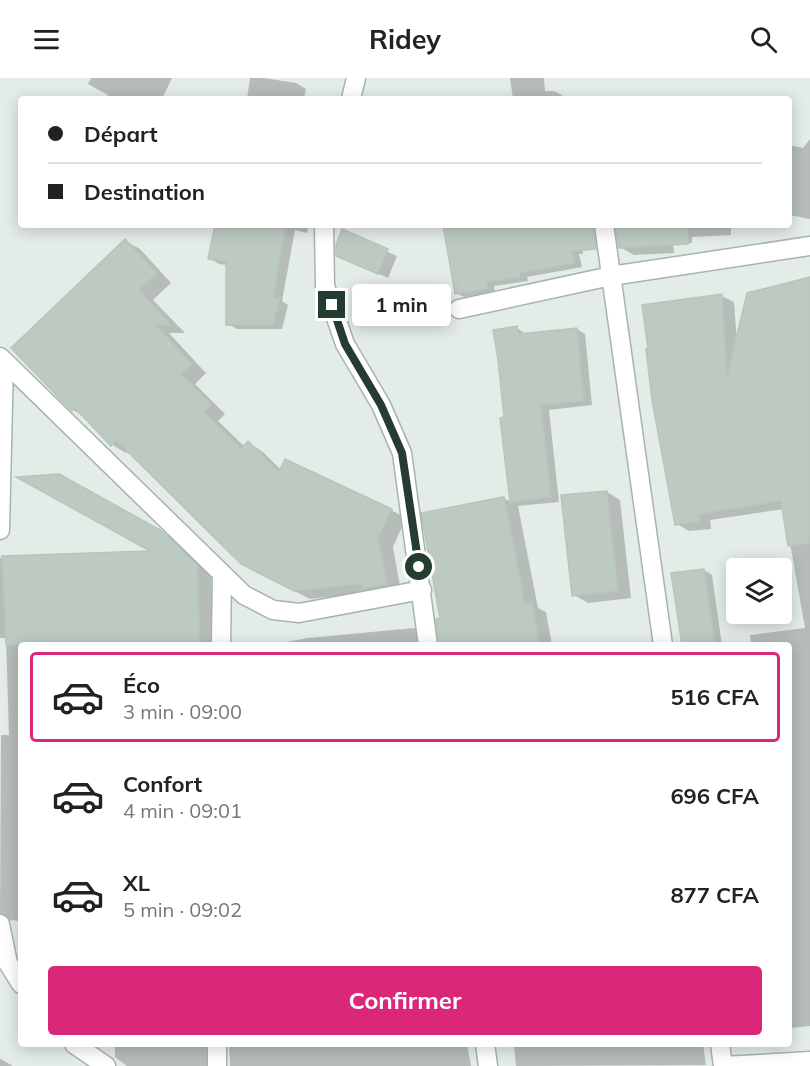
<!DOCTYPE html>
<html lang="fr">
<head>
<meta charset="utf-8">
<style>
  body { margin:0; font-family:Mulish,sans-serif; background:#f6f6f6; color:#222; height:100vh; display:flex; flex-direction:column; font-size:22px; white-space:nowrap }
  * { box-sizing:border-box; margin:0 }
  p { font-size:20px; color:#767676 }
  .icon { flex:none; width:33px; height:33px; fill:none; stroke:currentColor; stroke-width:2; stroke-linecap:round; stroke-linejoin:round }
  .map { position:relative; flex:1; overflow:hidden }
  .sheet { position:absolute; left:18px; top:564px; width:774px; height:405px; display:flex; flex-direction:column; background:#fff; border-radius:6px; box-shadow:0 3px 15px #0003 }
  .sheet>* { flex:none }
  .banner { position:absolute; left:18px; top:18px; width:774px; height:132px; border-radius:6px; box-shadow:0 3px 15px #0003; display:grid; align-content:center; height:132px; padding:0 30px; background:#fff }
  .fabs { position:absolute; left:726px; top:480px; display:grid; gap:12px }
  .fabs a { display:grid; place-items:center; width:66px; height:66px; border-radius:6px; background:#fff; box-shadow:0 3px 15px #0003; font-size:30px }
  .end { position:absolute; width:27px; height:27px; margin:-14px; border:8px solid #253c31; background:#fff; box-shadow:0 0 0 3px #fff }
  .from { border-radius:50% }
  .bubble { position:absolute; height:42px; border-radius:6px; background:#fff; box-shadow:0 3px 15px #0003; font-size:20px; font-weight:700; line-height:42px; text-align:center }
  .banner b { display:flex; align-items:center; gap:21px; height:57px; font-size:22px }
  .banner b+b { border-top:2px solid #e0e0e0 }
  .banner i { width:15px; height:15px; background:#222 }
  ul { padding:10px 0 0; list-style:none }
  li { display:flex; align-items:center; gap:18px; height:90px; margin:0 12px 9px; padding:0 18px; border:3px solid transparent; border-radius:6px }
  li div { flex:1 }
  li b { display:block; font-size:22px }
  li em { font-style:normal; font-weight:700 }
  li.active { border-color:#db2777 }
  li>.icon { width:54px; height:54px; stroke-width:1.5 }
  .action { display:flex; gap:12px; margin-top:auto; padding:12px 30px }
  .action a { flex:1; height:69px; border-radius:6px; background:#db2777; color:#fff; font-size:24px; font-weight:700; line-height:69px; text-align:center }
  header { display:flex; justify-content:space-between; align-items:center; height:78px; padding:0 30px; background:#fff; font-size:27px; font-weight:700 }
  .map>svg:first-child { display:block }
  .shadow { fill:#0003 }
  .building { fill:#bdcac2; stroke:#b7c5bd; stroke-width:1.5 }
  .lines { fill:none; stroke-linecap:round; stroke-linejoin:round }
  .street-casing { stroke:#a7b4ad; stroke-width:21 }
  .street { stroke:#fff; stroke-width:18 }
  .route { stroke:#253c31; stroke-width:8 }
</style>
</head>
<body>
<header><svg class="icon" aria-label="menu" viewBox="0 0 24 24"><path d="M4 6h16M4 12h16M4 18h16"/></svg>Ridey<svg class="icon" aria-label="search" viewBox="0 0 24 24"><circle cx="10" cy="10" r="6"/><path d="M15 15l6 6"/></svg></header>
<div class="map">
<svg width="810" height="988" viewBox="0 0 810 988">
  <rect width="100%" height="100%" fill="#e4ece7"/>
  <!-- shadow -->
  <path class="shadow" d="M91 0H172L162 21H105L108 17 88 6Z
    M250 0H264L296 5 306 11 304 21H247Z
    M510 0H544L545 13H554L562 17V21H513Z
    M810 61V141L789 137V67L803 70Z
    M216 147H309L307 155 295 152 282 223 288 227 282 251H237L228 246 227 187 219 186 210 180Z
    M445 147H577L583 176H579L582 189 527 199 528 203 494 208 495 215 464 219 456 215Z
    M616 147H731V157L692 159V165L673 166 674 175 634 177 620 169Z
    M343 153 397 178 388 200 337 177Z
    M125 163 140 171 171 205 153 222 185 255H169L206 295 195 306 225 336 218 343 245 369 249 365 263 374 281 392 391 432 406 440 393 469 401 514H371L310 521 257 494 129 373 126 375 111 366 88 341 73 332Z
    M810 201V948L791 950 789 948V567H751L750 557 805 550 784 431 710 442 711 451 689 453 677 446 722 218 734 224 737 263 748 214Z
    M517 250 526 256 577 251 585 256 592 327 549 332 559 424 518 428 538 530 546 534 552 567H440L442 541 504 420 512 425 502 341H506Z
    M59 398 177 463 211 496 214 567H21V844L14 842 0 844 1 657H9L6 560H0V480L155 474Z
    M607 414 620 422 631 520 588 525 574 517Z
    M704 492 712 497 722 567H683Z
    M414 550 428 559 430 567H270L308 560Z
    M115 966H224L220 988H127L115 979Z
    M229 966H467L471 988H230Z
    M514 966H703L706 987 516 988Z
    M0 981H1L13 988H0Z"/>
  <!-- building -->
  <path class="building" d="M215 147H286L273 220H280L273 247H226V184L208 181Z
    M443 147H593L596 171 572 173 575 185 520 195V199L486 204 488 211 455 216Z
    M615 147H688V166L619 170Z
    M342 151 388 171 378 196 336 178V167Z
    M125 161 157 195 139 212 172 247H156L192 286 181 296 211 326 204 334 241 371 248 363 279 394 285 381 392 431 378 460 387 506 362 511V506L294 513 241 486 116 362 111 368 75 330 72 333 62 323 11 270Z
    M810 199V465L788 468 781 423 699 436 700 444 675 447 652 322 646 271H648L642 227 722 216 727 299 747 215Z
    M517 248 518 256 577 250 584 323 541 327 551 419 510 424 500 340 504 339 498 282 493 252Z
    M59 396 162 453 197 487 200 567H6L2 478 150 473 16 399Z
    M607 413 618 513 572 518 561 417Z
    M504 419 525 526 532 524 539 567H439L436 541 440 540 421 435Z
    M704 491 715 567H682L671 495Z"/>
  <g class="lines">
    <defs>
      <path id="street" d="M351 21 356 0
        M324 147 325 208 345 266 381 327 402 375 428 567
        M604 147 663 567
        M459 231 611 198 810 168
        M0 279 244 517 273 532 299 535 422 512
        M0 452 4 283
        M221 567 222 496
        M0 846 8 885 21 906
        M74 966 106 988
        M485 966 488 988
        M720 966 723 988
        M217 988V966
        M723 988 810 983"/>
    </defs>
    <!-- street casing -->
    <use href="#street" class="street-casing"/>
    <!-- street -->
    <use href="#street" class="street"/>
  </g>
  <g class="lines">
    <!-- route -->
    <path class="route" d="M332 227 345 266 381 327 402 375 419 489"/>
  </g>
</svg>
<div class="fabs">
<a><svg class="icon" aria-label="layers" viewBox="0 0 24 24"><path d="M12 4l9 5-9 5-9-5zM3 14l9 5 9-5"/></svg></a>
</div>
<i class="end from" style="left:419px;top:489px"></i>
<i class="end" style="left:332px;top:227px"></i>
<div class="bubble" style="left:352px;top:206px;width:99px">1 min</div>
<div class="banner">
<b><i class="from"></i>Départ</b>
<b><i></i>Destination</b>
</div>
<section class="sheet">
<ul>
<li class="active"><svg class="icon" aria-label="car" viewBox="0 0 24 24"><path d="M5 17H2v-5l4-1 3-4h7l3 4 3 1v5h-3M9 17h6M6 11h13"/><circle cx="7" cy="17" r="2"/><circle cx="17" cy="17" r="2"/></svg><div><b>Éco</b><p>3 min · 09:00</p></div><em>516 CFA</em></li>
<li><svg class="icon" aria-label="car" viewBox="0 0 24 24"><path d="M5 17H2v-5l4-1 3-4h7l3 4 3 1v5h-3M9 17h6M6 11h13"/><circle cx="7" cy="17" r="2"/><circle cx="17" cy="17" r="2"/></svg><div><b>Confort</b><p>4 min · 09:01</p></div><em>696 CFA</em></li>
<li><svg class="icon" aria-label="car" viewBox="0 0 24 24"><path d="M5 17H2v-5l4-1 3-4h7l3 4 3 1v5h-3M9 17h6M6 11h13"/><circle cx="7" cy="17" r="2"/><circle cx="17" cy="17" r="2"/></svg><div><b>XL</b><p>5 min · 09:02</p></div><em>877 CFA</em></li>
</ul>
<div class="action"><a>Confirmer</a></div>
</section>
</div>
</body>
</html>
